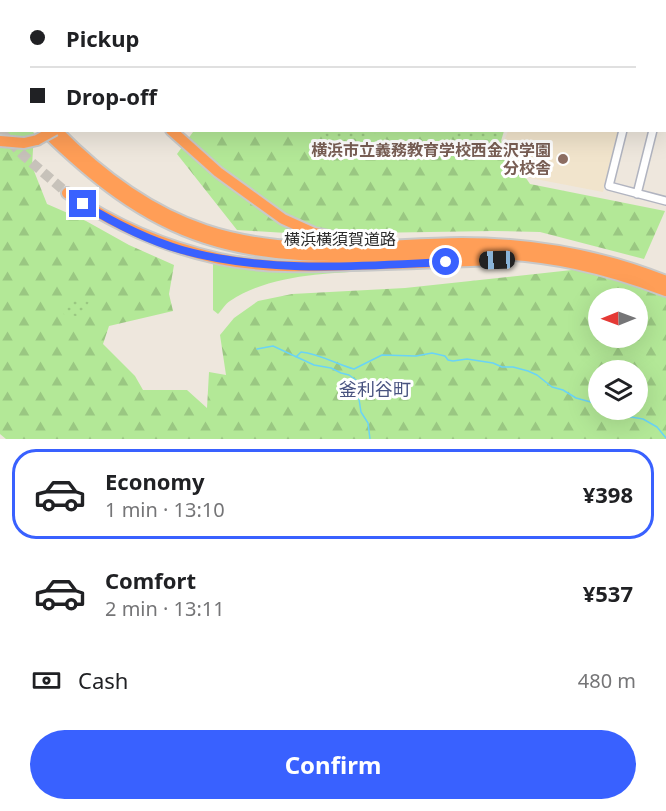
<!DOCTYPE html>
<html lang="en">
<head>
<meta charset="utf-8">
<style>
  body { margin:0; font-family:"Noto Sans","Noto Sans JP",sans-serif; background:#f6f6f6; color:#202124; height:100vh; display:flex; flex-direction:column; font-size:22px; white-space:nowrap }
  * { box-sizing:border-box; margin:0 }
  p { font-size:20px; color:#757577 }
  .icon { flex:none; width:33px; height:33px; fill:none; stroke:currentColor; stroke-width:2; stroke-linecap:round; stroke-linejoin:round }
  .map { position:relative; height:439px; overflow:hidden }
  .sheet { display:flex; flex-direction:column; background:#fff; flex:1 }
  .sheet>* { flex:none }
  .guide { position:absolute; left:0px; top:0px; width:666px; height:132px; box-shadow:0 6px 24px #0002; display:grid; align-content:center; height:132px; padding:0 30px; background:#fff }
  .needle { width:39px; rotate:269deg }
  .tools { position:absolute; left:588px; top:288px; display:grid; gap:12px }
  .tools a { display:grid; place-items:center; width:60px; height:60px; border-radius:50%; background:#fff; box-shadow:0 6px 24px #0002; font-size:30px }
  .end { position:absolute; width:27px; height:27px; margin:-14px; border:8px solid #3961ff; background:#fff; box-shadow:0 0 0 3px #fff }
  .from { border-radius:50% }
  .car { position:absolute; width:18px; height:36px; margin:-18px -9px; border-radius:8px; box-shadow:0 0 4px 2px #0007; background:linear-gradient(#222 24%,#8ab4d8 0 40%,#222 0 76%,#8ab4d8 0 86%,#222 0) }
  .guide b { display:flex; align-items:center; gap:21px; height:57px; font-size:22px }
  .guide b+b { border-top:2px solid #e0e0e0 }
  .guide i { width:15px; height:15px; background:#202124 }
  ul { padding:10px 0 0; list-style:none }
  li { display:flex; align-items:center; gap:18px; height:90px; margin:0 12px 9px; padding:0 18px; border:3px solid transparent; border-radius:24px }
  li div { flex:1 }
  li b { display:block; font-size:22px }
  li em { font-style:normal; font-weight:700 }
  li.active { border-color:#3961ff }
  li>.icon { width:54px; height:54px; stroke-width:1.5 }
  .pay { display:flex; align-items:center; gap:15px; height:66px; padding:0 30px; font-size:22px }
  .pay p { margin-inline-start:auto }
  .action { display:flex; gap:12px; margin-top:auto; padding:12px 30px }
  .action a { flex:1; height:69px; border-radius:36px; background:#3961ff; color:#fff; font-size:24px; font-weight:700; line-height:69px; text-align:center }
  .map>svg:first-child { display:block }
  .education { fill:#f1e4cc }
  .grass { fill:#b3e897 }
  .forest { fill:url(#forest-firs); fill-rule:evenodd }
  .park { fill:url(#park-dots) }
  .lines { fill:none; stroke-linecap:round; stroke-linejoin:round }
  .stream { stroke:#6ad3f6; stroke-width:1.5 }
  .highway-tunnel { stroke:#c7c2ba; stroke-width:10; stroke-dasharray:10 5; stroke-linecap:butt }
  .minor-casing { stroke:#b1b4c0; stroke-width:10 }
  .highway-casing { stroke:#c8c8c8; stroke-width:14 }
  .minor { stroke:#fff; stroke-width:7 }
  .highway { stroke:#ff9e57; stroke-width:10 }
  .highway-bridge-casing { stroke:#c8c8c8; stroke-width:14; stroke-linecap:butt }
  .highway-bridge { stroke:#ff9e57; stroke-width:10 }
  .route { stroke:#3961ff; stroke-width:8 }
  .education-dot { fill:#8d6e63; stroke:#fff; stroke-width:2 }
  .labels { text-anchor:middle; stroke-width:6; stroke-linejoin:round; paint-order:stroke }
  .education-label { font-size:16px; font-weight:bold; fill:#785e54; stroke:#fff; text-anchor:end }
  .street-label { font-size:16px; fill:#2c2c2c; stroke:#fff }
  .neighbourhood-label { font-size:18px; fill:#495380; stroke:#fff }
</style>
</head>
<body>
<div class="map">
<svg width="666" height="439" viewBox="0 0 666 439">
  <defs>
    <pattern id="forest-firs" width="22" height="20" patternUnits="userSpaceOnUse" patternTransform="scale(1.5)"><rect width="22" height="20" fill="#b3e897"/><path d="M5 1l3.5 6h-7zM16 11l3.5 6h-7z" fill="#9ac782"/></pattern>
    <pattern id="park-dots" width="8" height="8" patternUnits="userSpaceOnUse" patternTransform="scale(1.5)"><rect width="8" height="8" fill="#b3e897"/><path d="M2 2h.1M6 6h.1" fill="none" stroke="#9ac782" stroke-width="1.8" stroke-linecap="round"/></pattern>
  </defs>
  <rect width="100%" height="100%" fill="#eee7dd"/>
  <!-- education -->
  <path class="education" d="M508 131H618L603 192 525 177 504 141Z"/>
  <!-- grass -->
  <path class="grass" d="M213 263 266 270H378C328 274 273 273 230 301 225 304 222 310 218 314L213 310Z"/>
  <!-- forest -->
  <path class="forest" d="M0 94 2 95V130L32 131 34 133 32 166 47 204 86 221 129 245 174 265 169 294 173 311 109 326 103 344 135 376 143 390H187L207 408 209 372 226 375 220 335 234 318 258 301 292 294 405 288 581 269 666 296V439H6L0 434ZM598 298H638V338H598ZM598 370H638V410H598Z
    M193 131H504L501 141 530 184 665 211 644 259 540 232 493 231 303 234 237 230 177 154 193 132Z"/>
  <!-- park -->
  <path class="park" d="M64 0H506L508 1 65 2Z
    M320 131H386L335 143Z
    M443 131H500L498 136 494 139 470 141Z
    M73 297 89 302 82 317 63 314Z"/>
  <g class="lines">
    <!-- stream -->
    <path class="stream" d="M257 349 273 346 314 365 331 368 341 373 349 375 356 380 361 412 368 423 370 439
      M296 357 301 352C320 354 336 364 354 369L382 355 416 356 432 353 445 356 448 360 453 361 467 359 493 363 502 367H513L528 371 537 375 552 387 563 390 576 398 598 404
      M611 410 631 417 643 419 657 427 666 438"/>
    <!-- highway-tunnel -->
    <path class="highway-tunnel" d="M0 131 23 155 67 193"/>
    <defs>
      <path id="minor" d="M542 0 544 2
        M594 0 597 2
        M655 0 659 2
        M664 4H666
        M664 33 666 34
        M664 68 666 69
        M664 89H666
        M664 121H666
        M623 130 609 186 666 201
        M637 194 653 130"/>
      <path id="highway" d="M44 0 45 2
        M0 76 2 78
        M0 88 2 89
        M44 130C91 176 142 218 205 238 297 268 386 251 480 253 549 255 602 267 666 291
        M56 130C98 173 148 211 205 230 289 258 376 244 462 243 532 243 601 255 666 281
        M171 130 218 172 283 219 314 233 339 238 370 240
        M0 141 24 143 37 140
        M67 193C114 225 165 247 220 259 263 268 308 267 352 265 399 264 446 262 493 260"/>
    </defs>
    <!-- minor casing -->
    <use href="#minor" class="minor-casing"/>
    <!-- highway casing -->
    <use href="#highway" class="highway-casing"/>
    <!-- minor -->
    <use href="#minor" class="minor"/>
    <!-- highway -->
    <use href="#highway" class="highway"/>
    <defs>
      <path id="highway-bridge" d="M37 140 55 130"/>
    </defs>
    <!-- highway-bridge casing -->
    <use href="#highway-bridge" class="highway-bridge-casing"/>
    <!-- highway-bridge -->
    <use href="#highway-bridge" class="highway-bridge"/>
  </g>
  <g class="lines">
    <!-- route -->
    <path class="route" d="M83 204C114 223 147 240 182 250 268 274 359 266 446 262"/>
  </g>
  <!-- markers -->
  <circle class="education-dot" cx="563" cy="159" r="6"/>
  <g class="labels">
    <!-- education labels -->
    <g class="education-label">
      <text x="551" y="156">横浜市立義務教育学校西金沢学園<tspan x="551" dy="18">分校舎</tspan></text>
    </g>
    <!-- street labels -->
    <g class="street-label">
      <text x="340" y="245">横浜横須賀道路</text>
    </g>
    <!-- neighbourhood labels -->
    <g class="neighbourhood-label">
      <text x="375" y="396">釜利谷町</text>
    </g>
  </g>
</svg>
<div class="tools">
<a><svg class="needle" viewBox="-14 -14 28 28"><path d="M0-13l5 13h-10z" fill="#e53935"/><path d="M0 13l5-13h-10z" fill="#757577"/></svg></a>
<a><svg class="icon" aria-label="layers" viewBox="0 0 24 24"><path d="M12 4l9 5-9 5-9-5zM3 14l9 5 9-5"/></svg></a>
</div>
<i class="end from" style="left:446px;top:262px"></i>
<i class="end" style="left:83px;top:204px"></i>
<i class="car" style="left:497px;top:260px;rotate:268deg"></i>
<div class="guide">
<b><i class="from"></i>Pickup</b>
<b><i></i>Drop-off</b>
</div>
</div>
<section class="sheet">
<ul>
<li class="active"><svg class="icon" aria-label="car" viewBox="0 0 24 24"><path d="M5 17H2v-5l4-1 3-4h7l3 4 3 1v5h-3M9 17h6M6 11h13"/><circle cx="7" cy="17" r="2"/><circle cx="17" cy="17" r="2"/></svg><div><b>Economy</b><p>1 min · 13:10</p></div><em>¥398</em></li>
<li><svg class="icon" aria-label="car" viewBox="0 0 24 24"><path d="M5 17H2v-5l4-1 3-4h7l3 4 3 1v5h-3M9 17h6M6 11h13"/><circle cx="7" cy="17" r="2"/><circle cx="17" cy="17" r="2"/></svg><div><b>Comfort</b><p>2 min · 13:11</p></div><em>¥537</em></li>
</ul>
<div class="pay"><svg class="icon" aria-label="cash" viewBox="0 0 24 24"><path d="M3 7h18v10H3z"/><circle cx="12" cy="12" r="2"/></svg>Cash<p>480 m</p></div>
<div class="action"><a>Confirm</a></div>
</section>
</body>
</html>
